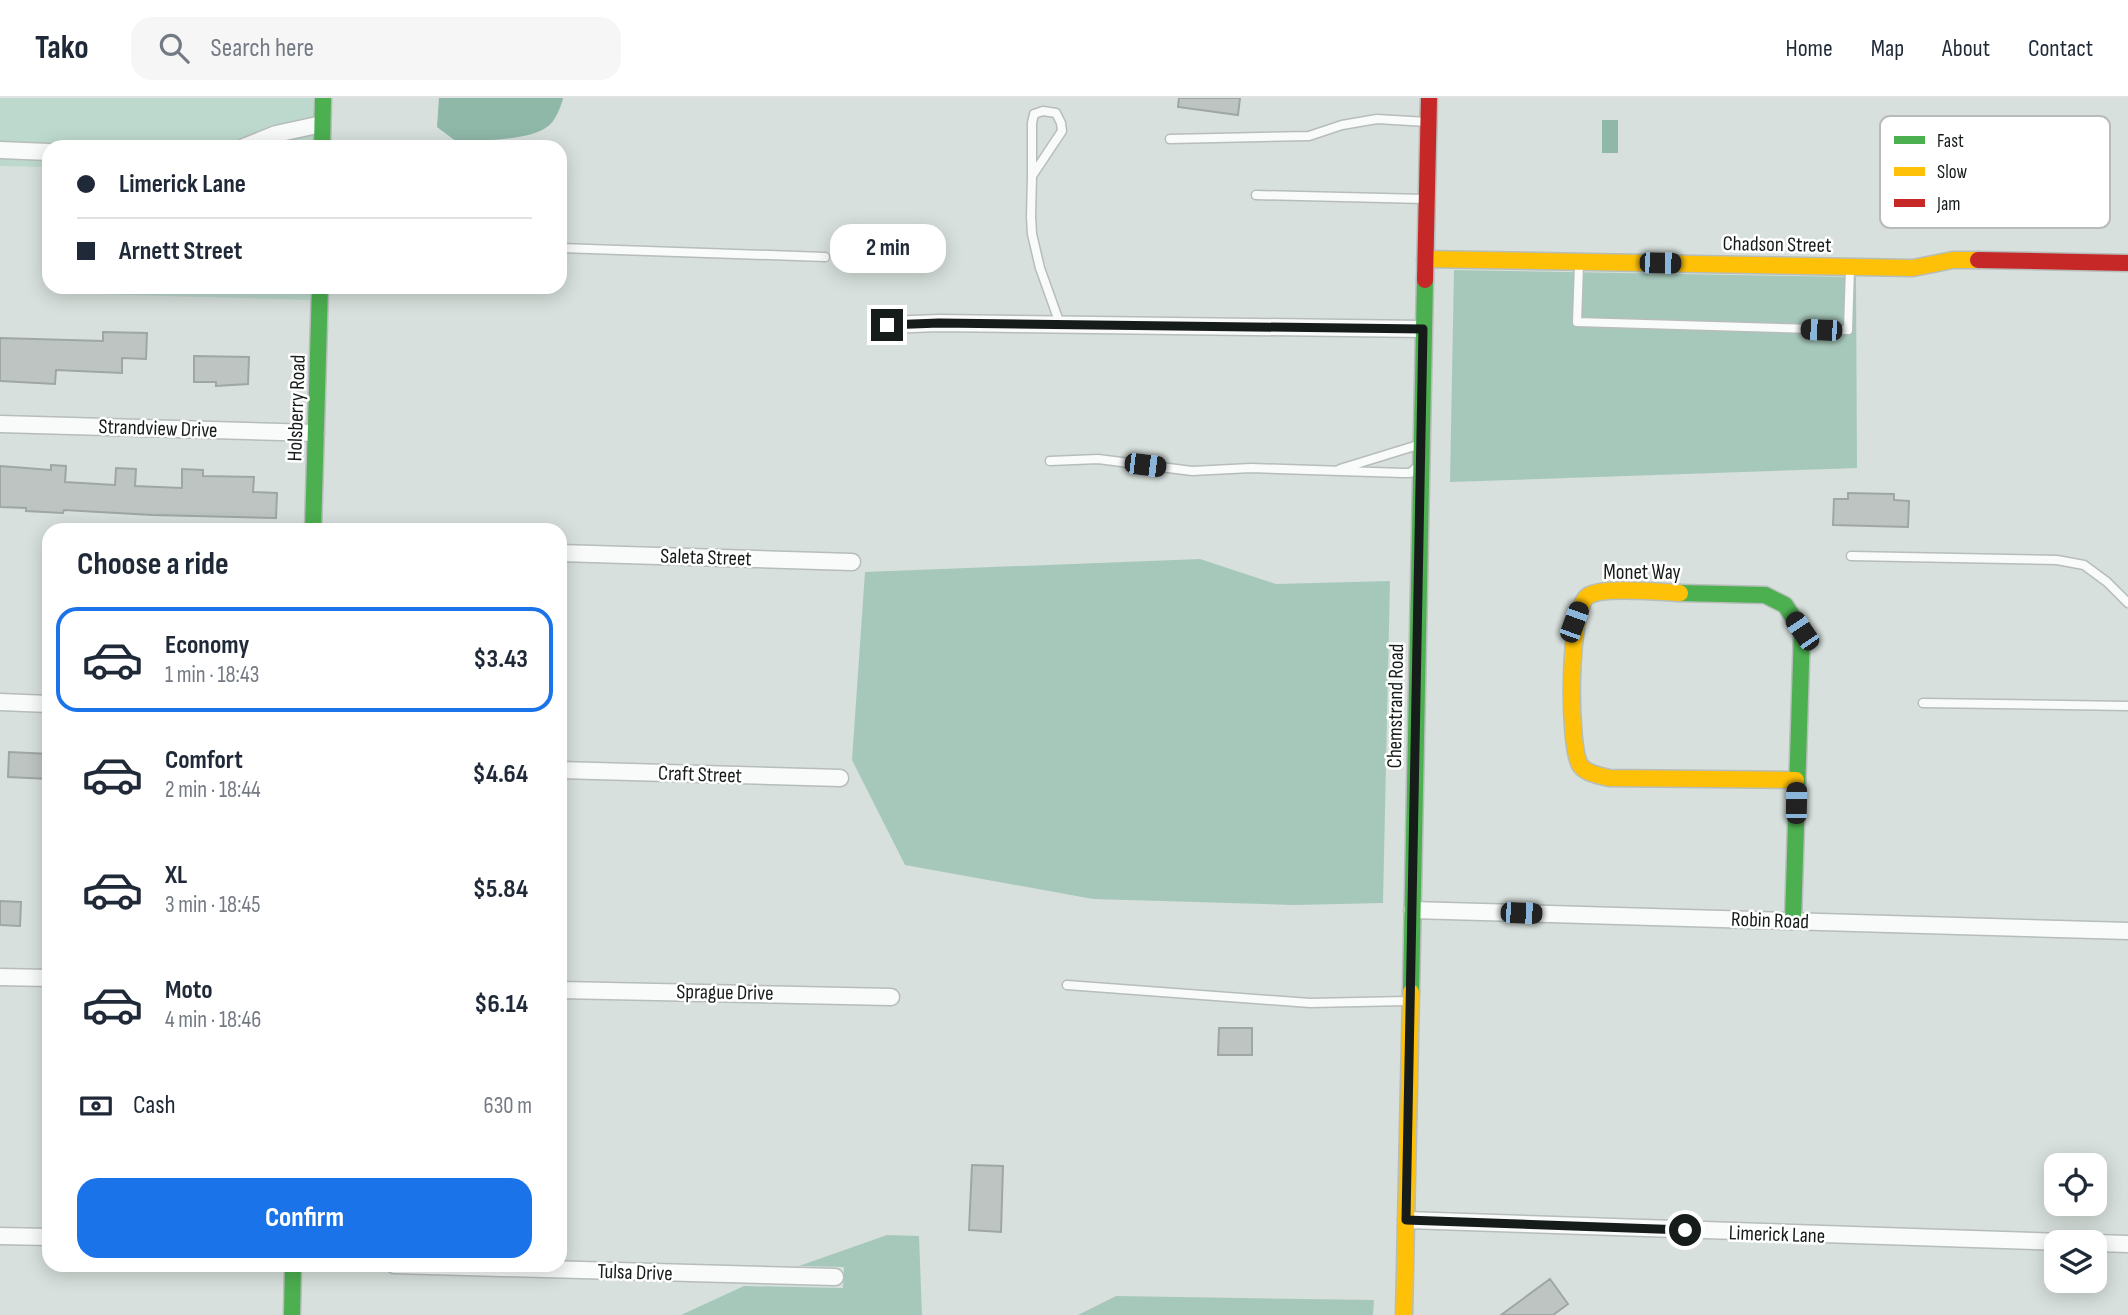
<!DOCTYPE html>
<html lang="en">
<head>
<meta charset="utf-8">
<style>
  body { margin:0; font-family:"Sofia Sans Condensed",sans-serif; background:#f6f6f7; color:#1f2937; height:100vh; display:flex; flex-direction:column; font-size:26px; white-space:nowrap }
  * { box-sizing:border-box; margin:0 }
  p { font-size:23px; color:#747a83 }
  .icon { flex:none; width:38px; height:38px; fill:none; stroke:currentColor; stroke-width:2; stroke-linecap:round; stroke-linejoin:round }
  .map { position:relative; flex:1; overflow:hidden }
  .details { position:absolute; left:42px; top:425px; width:525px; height:749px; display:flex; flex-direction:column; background:#fff; border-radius:21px; box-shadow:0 4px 18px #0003 }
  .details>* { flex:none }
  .top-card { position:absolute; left:42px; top:42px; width:525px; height:154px; border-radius:21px; box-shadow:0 4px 18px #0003; display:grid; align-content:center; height:154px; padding:0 35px; background:#fff }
  .buttons { position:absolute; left:2044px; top:1055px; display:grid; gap:14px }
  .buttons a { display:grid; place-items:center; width:63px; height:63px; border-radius:14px; background:#fff; box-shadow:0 4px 18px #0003; font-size:35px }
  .end { position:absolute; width:32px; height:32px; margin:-16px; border:9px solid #161c19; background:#fff; box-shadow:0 0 0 4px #fff }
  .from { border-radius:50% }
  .bubble { position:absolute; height:49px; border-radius:21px; background:#fff; box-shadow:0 4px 18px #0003; font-size:23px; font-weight:700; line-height:49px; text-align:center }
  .car { position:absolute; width:21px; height:42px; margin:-21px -10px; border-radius:9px; box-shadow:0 0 5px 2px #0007; background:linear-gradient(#222 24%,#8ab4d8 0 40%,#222 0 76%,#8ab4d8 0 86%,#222 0) }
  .top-card b { display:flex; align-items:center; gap:24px; height:66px; font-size:26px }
  .top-card b+b { border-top:2px solid #e0e1e3 }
  .top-card i { width:18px; height:18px; background:#1f2937 }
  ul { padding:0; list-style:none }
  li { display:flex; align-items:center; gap:21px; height:105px; margin:0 14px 10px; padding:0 21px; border:4px solid transparent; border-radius:21px }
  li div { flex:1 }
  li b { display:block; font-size:26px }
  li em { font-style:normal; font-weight:700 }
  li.selected { border-color:#1a73e8 }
  li>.icon { width:63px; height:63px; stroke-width:1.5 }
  h2 { padding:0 35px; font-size:32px; line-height:84px }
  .pay { display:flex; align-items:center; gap:18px; height:77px; padding:0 35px; font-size:26px }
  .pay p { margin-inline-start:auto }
  .cta { display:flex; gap:14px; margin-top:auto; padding:14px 35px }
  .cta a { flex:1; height:80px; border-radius:21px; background:#1a73e8; color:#fff; font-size:28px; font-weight:700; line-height:80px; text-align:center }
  header { display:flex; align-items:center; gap:42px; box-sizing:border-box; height:98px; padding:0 35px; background:#fff; border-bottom:2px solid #e0e1e3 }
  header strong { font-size:33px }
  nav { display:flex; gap:38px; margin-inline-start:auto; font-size:24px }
  .search { width:490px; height:63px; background:#f6f6f7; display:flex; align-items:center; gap:18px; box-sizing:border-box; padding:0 24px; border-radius:21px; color:#747a83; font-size:26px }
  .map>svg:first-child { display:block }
  .green { fill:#bdd9cd }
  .forest { fill:#a6c8ba }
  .water { fill:#8fb8a8 }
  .building { fill:#bdc4c1; stroke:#9fa7a3; stroke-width:2 }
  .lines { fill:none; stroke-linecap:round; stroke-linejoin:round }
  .lane-casing { stroke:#b6bdba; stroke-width:11 }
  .street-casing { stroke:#b6bdba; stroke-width:19 }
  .fast-casing { stroke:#b6bdba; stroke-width:19 }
  .slow-casing { stroke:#b6bdba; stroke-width:19 }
  .jam-casing { stroke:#b6bdba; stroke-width:19 }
  .lane { stroke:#f9fafa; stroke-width:8 }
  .street { stroke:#f9fafa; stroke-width:16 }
  .fast { stroke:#4caf50; stroke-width:16 }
  .slow { stroke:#ffc107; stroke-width:16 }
  .jam { stroke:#c62828; stroke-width:16 }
  .route { stroke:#161c19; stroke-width:9 }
  .labels { text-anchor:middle; stroke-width:5; stroke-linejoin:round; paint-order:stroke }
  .street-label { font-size:21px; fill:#161c19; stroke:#fff }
  .key { fill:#fff; stroke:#b9bbba; stroke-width:2 }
  .key-label { font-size:19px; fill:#161c19 }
</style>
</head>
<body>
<header>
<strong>Tako</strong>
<div class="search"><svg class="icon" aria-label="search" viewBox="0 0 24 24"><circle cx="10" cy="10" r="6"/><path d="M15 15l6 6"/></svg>Search here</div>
<nav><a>Home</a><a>Map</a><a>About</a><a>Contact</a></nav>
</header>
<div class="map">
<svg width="2128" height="1217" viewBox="0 0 2128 1217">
  <rect width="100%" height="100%" fill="#d7e0dc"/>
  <!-- green -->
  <path class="green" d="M0 0H313V49H49V69L0 68Z
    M62 189H311V202L62 195Z"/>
  <!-- forest -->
  <path class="forest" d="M1454 172 1856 179 1857 370 1450 384Z
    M1200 461 1276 486 1390 483 1383 805 1294 807 1093 801 905 767 852 662 865 474Z
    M887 1137 919 1138 922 1217H681L744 1188 843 1190 844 1169 799 1168Z
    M1116 1198 1374 1202 1373 1217H1078Z"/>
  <!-- water -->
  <path class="water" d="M439 0H563C561 9 555 24 547 29 528 43 481 42 457 44L437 29Z
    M1602 22H1618V55H1602Z"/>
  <!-- building -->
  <path class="building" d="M1179 0H1240L1238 17 1178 9Z
    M103 234 147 235 146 261 122 260V275L56 272 55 286 0 283V240L103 243Z
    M194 258 249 259 248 286 216 288V284H194Z
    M51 367 66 368 65 384 115 387 116 370 136 371 135 388 182 390V371L203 372V378L254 379 253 394 277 395 276 420 152 417 64 412 63 415 26 413V410L0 409V368L51 372Z
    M1848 395 1894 396V402L1909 403 1908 429 1833 427 1834 401H1848Z
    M9 654 49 656V681L8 679Z
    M0 803 21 804 20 828 0 827Z
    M1219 930H1252V957H1218Z
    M972 1067 1003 1068 1001 1134 969 1132Z
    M1550 1181 1568 1206 1553 1217H1501Z"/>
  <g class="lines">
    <defs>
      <path id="lane" d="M1170 41 1309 38 1342 27 1377 21 1427 24
        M1032 78V25L1034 16 1043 13 1056 15 1061 25 1062 33 1032 78 1031 119 1032 136 1040 170 1060 226
        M1256 97 1424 101
        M560 150 825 159
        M1579 167 1577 224 1848 232 1850 170
        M1050 363 1098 361 1192 373 1251 370 1403 375H1410L1416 370
        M1340 371 1418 347
        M1851 458 2057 462 2084 467 2107 484 2128 505
        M1923 605 2128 608
        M1067 887 1310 905 1407 903"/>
      <path id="street" d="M244 49 276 36 322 26
        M0 52 49 54
        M887 227 939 225 1423 231
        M0 326 316 335
        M560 455 852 464
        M0 604 49 606
        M560 672 840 680
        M1412 812 2128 833
        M0 879 49 880
        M560 892 891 899
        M1406 1122 2063 1144
        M0 1138 49 1139
        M2095 1145 2128 1146
        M394 1167 835 1179"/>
      <path id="fast" d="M322 49 323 0
        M313 432 320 189
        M1680 495 1765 497 1785 507 1802 533 1793 823
        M1411 894 1425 182
        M292 1217 293 1167"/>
      <path id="slow" d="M1425 161 1913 170 1953 162H1978
        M1680 495C1660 494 1603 488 1588 498 1568 510 1568 647 1580 667 1586 676 1599 677 1609 680L1796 682
        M1404 1217 1411 894"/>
      <path id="jam" d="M1978 162 2128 165
        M1425 182 1429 0"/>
    </defs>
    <!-- lane casing -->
    <use href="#lane" class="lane-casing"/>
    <!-- street casing -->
    <use href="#street" class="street-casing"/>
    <!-- fast casing -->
    <use href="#fast" class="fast-casing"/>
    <!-- slow casing -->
    <use href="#slow" class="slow-casing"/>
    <!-- jam casing -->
    <use href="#jam" class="jam-casing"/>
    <!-- lane -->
    <use href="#lane" class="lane"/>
    <!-- street -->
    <use href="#street" class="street"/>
    <!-- fast -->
    <use href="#fast" class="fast"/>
    <!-- slow -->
    <use href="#slow" class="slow"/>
    <!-- jam -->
    <use href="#jam" class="jam"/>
  </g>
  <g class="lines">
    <!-- route -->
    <path class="route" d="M887 227 939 225 1423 231 1406 1122 1685 1132"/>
  </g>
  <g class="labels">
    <!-- street labels -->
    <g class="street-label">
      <text transform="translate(1777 146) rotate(1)" y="7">Chadson Street</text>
      <text transform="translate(296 310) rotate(-88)" y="7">Holsberry Road</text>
      <text transform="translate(158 330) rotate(2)" y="7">Strandview Drive</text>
      <text transform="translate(706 459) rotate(2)" y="7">Saleta Street</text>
      <text x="1642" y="481">Monet Way</text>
      <text transform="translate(1395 608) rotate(-89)" y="7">Chemstrand Road</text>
      <text transform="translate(700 676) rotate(2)" y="7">Craft Street</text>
      <text transform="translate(1770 822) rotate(2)" y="7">Robin Road</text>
      <text transform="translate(725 894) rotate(1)" y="7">Sprague Drive</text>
      <text transform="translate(1777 1136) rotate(2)" y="7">Limerick Lane</text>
      <text transform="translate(635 1174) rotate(2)" y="7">Tulsa Drive</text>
    </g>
  </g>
  <!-- legend -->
  <rect x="1880" y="18" width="230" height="112" rx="10" class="key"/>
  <rect x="1894" y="38" width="31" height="8" fill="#4caf50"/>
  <rect x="1894" y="69" width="31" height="9" fill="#ffc107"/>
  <rect x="1894" y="101" width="31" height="8" fill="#c62828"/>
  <g class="key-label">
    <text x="1937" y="49">Fast</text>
    <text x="1937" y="80">Slow</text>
    <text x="1937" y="112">Jam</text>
  </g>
</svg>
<div class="buttons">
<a><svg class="icon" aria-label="locate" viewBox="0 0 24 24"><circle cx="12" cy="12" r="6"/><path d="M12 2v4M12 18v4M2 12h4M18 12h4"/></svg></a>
<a><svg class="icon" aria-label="layers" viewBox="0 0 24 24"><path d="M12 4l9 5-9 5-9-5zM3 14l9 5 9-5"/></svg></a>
</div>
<i class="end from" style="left:1685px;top:1132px"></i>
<i class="end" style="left:887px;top:227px"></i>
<div class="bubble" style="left:830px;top:126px;width:116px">2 min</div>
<i class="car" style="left:1660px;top:165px;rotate:91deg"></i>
<i class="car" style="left:1821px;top:232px;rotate:272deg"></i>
<i class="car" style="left:1145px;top:367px;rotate:97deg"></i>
<i class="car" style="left:1574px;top:524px;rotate:20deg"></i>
<i class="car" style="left:1802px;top:533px;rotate:326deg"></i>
<i class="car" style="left:1796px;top:705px;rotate:1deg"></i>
<i class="car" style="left:1521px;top:815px;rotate:92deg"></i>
<div class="top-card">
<b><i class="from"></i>Limerick Lane</b>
<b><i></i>Arnett Street</b>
</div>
<section class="details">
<h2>Choose a ride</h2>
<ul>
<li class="selected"><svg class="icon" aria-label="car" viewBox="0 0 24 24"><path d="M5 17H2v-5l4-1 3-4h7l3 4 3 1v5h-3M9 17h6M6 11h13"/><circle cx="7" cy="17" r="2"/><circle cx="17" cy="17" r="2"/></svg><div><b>Economy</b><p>1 min · 18:43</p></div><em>$3.43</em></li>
<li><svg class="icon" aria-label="car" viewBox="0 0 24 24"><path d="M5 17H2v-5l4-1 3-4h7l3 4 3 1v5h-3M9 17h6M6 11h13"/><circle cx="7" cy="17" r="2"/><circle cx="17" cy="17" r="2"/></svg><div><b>Comfort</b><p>2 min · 18:44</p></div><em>$4.64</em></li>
<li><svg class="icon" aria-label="car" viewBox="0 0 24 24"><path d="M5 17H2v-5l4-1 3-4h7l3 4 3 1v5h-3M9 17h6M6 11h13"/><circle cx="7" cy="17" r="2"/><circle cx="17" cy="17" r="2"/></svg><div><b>XL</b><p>3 min · 18:45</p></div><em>$5.84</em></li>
<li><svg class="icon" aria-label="car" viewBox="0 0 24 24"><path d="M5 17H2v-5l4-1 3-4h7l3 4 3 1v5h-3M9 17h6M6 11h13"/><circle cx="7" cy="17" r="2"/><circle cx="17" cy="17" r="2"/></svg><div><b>Moto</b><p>4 min · 18:46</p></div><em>$6.14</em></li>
</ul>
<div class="pay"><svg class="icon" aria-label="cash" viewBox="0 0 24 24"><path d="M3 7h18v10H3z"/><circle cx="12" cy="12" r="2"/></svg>Cash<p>630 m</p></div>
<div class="cta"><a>Confirm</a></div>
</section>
</div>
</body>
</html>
